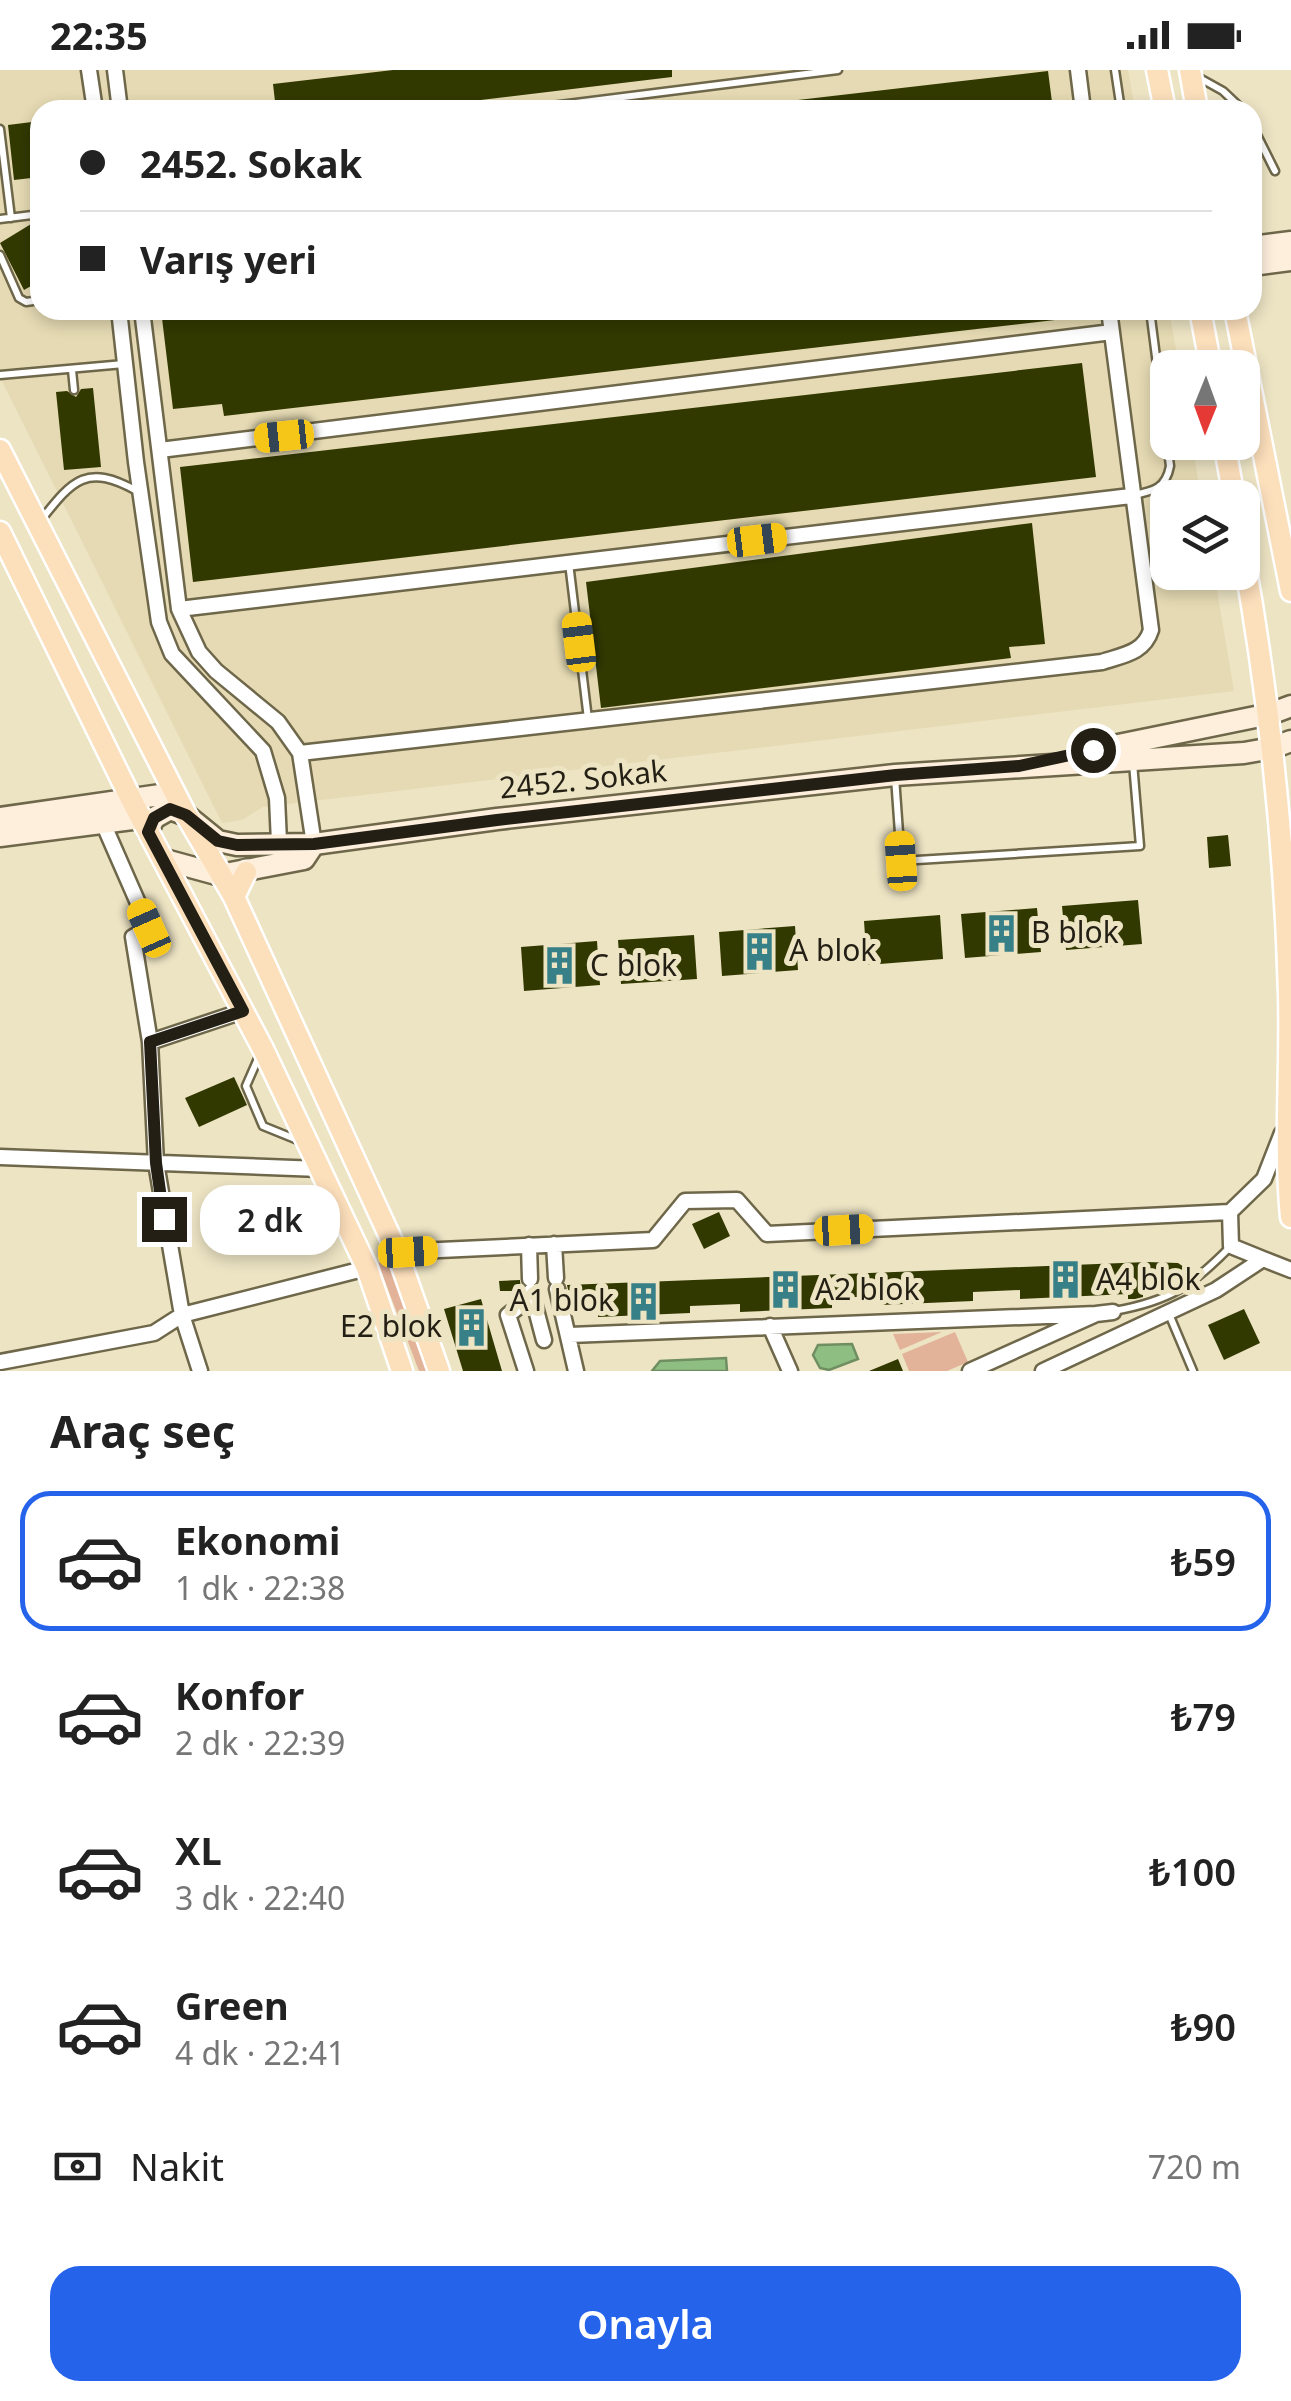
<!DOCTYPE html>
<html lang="tr">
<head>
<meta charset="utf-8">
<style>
  body { margin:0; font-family:"Noto Sans",sans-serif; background:#f6f6f6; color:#222; height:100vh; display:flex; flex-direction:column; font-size:38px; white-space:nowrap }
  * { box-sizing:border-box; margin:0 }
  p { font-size:32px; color:#767676 }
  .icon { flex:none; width:55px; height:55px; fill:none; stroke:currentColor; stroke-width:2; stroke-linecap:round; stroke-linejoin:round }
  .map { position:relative; height:1301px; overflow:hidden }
  .side { display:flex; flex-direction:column; background:#fff; flex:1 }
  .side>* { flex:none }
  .guide { position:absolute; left:30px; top:30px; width:1232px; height:220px; border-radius:30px; box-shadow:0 5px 15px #0003; display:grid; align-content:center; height:220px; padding:0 50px; background:#fff }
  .needle { width:65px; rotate:181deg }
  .buttons { position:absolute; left:1150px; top:280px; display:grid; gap:20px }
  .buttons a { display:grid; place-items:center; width:110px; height:110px; border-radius:20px; background:#fff; box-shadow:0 5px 15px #0003; font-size:50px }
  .end { position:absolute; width:45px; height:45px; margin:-22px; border:12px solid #231f14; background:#fff; box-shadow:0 0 0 5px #fff }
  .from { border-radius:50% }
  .bubble { position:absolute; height:70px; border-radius:30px; background:#fff; box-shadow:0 5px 15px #0003; font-size:32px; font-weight:600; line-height:70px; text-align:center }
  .car { position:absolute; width:30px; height:60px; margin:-30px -15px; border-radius:12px; box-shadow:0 0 8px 2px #0007; background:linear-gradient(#f5c518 24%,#345 0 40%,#f5c518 0 76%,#345 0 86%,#f5c518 0) }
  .guide b { display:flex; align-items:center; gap:35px; height:95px; font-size:38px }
  .guide b+b { border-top:2px solid #e0e0e0 }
  .guide i { width:25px; height:25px; background:#222 }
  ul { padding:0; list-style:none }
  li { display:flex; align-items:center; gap:30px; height:140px; margin:0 20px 15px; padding:0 30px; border:5px solid transparent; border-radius:30px }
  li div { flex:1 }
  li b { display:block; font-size:38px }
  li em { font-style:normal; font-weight:600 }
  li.on { border-color:#2563eb }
  li>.icon { width:90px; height:90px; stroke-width:1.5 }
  h2 { padding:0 50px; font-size:45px; line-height:120px }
  .pay { display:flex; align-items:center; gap:25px; height:110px; padding:0 50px; font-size:38px }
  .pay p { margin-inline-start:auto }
  .action { display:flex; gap:20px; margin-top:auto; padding:20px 50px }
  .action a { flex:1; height:115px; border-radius:30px; background:#2563eb; color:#fff; font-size:40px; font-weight:600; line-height:115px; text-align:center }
  .status { display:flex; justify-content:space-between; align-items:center; height:70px; padding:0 50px; background:#fff; direction:ltr }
  .status svg { height:28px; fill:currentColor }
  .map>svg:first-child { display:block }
  .built { fill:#e5dab3 }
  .green { fill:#e2b399 }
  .water { fill:#8fbe82; stroke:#6f8e61; stroke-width:2.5 }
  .building { fill:#323900 }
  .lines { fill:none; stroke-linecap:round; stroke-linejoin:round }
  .lane-casing { stroke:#6e674a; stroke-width:11 }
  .street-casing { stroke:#6e674a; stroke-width:19 }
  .secondary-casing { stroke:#6e674a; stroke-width:25 }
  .primary-casing { stroke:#fff; stroke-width:25 }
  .lane { stroke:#fff; stroke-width:6 }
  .street { stroke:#fff; stroke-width:14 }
  .secondary { stroke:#feefdd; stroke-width:20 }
  .primary { stroke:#fcdfbb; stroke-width:20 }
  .route { stroke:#231f14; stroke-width:12 }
  .labels { text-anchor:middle; stroke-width:10; stroke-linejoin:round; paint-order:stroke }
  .street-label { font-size:30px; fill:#231f14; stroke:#ede4c4 }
  .poi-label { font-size:30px; fill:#231f14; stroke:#ede4c4; text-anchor:start }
</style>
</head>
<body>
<div class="status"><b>22:35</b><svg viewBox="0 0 49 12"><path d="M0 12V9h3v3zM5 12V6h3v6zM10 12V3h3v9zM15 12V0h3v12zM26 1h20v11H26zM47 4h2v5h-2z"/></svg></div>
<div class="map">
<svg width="1291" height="1301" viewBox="0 0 1291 1301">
  <rect width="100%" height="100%" fill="#ede4c4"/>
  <!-- built -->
  <path class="built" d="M0 0H1128L1135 40H40V240H1169L1179 297 1168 298V372L1192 373 1201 427 1168 428V502L1214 503 1234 621 263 737 242 750 222 753 0 307Z"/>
  <!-- green -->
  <path class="green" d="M391 1188 431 1301H419L378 1193Z
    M942 1262 900 1280 893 1264Z
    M955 1262 968 1292 947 1301H909L902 1284Z"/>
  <!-- water -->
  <path class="water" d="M852 1274 858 1289 829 1300 820 1298 813 1285 818 1275Z
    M726 1288 727 1301H652L660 1291Z"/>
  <!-- building -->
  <path class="building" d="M393 0H672V7L397 40H276L273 14Z
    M1048 1 1053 40H772V33Z
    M40 51V107L14 110 8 55Z
    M36 151 40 158V211L24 220 0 173Z
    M161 240H1081V247L224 346 222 334 173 339Z
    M1082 293 1096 407 193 512 180 397Z
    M93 318 101 397 64 400 56 322 67 321 76 327 81 319Z
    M1032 453 1045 574 1009 577 1011 588 601 638 586 512Z
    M1228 765 1231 796 1209 798 1207 767Z
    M1138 830 1142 874 1066 880 1062 836Z
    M1037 838 1041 882 965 888 961 844Z
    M940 845 943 889 867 895 864 851Z
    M795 856 798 900 722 906 719 862Z
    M694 865 697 909 621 914 618 870Z
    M597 871 600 915 524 921 521 877Z
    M234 1007 247 1035 199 1057 185 1028Z
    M719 1142 730 1166 704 1179 692 1154Z
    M1147 1192 1178 1193 1184 1197 1185 1207 1176 1213 1143 1214V1227L1135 1229H1128V1224L1020 1229V1220L973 1222V1231L881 1235V1226L832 1228V1238L740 1242V1234L690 1236V1243L598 1247V1227L570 1229 567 1215Z
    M520 1210 521 1221H500L499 1211Z
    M481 1229 483 1236 502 1301H463L444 1239Z
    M1244 1239 1260 1273 1224 1290 1208 1255Z
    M898 1289 903 1301H869Z"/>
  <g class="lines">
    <defs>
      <path id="lane" d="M1115 0 1121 40
        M1196 6 1223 21 1243 40
        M520 40 838 0
        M1252 55 1275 101
        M0 59 11 148
        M0 149 40 144
        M0 185 19 228 26 232 40 230
        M72 300 74 320
        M0 305 124 294
        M1134 425C1154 421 1166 418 1170 396L1150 240
        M41 450C73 410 86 393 137 421
        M569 493 588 649
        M895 707 901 791 1140 776 1133 693
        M260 984 246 1016 263 1056 300 1071
        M1114 1241C1170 1231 1192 1216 1231 1176
        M1169 1244 1193 1301"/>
      <path id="street" d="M89 0 95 40
        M115 0 120 40
        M1078 0 1083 40
        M119 240 136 392 159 552 172 584 263 681 277 728 279 772
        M142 240 179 539 199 582 216 601 278 652 300 683 314 774
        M160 380 1112 262
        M179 539 1131 426
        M300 683 1102 592C1123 585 1144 583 1151 560L1109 240
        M103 753 149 858 133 867 150 972 156 1093 182 1245 200 1301
        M150 972 243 941
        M0 1087 320 1099
        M1230 1142 1231 1176 1263 1189
        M554 1174 556 1208
        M529 1175 530 1209
        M397 1182 653 1170 685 1131 737 1130 767 1164 1230 1142 1264 1109 1282 1063
        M557 1219 576 1301
        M531 1221 544 1270
        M1096 1244 1113 1242
        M770 1256 790 1301
        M570 1265 1096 1244 970 1301
        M0 1292 154 1263 182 1245 367 1198
        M526 1301 508 1245 532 1226
        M1043 1301 1216 1220 1263 1189 1291 1200"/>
      <path id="secondary" d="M1252 177 1291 172
        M1252 195 1291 190
        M1089 681 1270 644 1291 636
        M0 748 174 723
        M148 761 154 748 170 739 186 745 218 771 237 775 314 774 497 749 895 705 1244 683 1272 678 1291 671
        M0 766 140 748
        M165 790 220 805 304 789 314 774"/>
      <path id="primary" d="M1157 0 1165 40
        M1190 0 1197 40
        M1200 240 1211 298
        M1235 240 1291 521
        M1224 372 1234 428
        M0 380 186 745 234 827 397 1182 439 1301
        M0 462 132 731 263 979 367 1198 402 1301
        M1242 477C1269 625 1285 775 1289 925 1291 999 1284 1074 1291 1147
        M234 827 246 802"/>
    </defs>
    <!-- lane casing -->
    <use href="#lane" class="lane-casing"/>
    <!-- street casing -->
    <use href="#street" class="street-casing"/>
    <!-- secondary casing -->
    <use href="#secondary" class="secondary-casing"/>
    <!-- primary casing -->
    <use href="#primary" class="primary-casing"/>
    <!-- lane -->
    <use href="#lane" class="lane"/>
    <!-- street -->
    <use href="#street" class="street"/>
    <!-- secondary -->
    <use href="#secondary" class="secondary"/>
    <!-- primary -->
    <use href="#primary" class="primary"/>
  </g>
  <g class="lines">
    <!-- route -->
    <path class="route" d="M164 1149 156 1093 150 972 243 941 148 762 154 748 170 739 186 745 218 771 237 775 314 774 497 750 896 705 1019 696 1093 680"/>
  </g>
  <!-- icons -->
  <defs>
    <symbol id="building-bare" viewBox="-9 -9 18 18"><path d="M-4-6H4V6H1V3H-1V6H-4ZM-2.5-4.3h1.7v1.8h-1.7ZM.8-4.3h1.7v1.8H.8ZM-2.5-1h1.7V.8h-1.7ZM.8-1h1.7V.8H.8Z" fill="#388088" stroke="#ede4c4" stroke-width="2.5" paint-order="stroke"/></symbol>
  </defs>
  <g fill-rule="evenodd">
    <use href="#building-bare" x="974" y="836" width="55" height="55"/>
    <use href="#building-bare" x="732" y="854" width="55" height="55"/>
    <use href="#building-bare" x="532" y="868" width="55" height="55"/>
    <use href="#building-bare" x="1038" y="1182" width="55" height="55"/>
    <use href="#building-bare" x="758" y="1192" width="55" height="55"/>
    <use href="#building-bare" x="616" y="1204" width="55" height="55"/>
    <use href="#building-bare" x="444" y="1230" width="55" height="55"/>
  </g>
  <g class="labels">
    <!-- street labels -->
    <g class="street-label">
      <text transform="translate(583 710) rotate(-6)" y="10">2452. Sokak</text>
    </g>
    <!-- poi labels -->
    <g class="poi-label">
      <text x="1031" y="873">B blok</text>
      <text x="789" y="891">A blok</text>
      <text x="590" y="906">C blok</text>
      <text x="1096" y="1220">A4 blok</text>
      <text x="815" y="1230">A2 blok</text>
      <text x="614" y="1241" text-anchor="end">A1 blok</text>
      <text x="442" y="1267" text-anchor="end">E2 blok</text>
    </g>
  </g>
</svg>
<div class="buttons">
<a><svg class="needle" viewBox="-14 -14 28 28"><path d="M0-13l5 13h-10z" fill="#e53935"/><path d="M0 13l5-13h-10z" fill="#767676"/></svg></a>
<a><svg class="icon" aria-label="layers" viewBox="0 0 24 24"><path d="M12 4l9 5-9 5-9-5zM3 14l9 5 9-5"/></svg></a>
</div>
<i class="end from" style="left:1093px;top:680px"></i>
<i class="end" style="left:164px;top:1149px"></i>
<div class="bubble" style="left:200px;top:1115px;width:140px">2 dk</div>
<i class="car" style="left:284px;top:366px;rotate:264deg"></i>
<i class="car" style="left:757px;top:470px;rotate:83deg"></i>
<i class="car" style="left:579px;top:572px;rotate:353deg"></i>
<i class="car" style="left:901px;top:791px;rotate:356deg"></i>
<i class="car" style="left:149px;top:858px;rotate:336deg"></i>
<i class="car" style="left:844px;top:1160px;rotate:87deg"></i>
<i class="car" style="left:408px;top:1182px;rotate:87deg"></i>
<div class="guide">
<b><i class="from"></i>2452. Sokak</b>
<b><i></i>Varış yeri</b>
</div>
</div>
<section class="side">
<h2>Araç seç</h2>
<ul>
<li class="on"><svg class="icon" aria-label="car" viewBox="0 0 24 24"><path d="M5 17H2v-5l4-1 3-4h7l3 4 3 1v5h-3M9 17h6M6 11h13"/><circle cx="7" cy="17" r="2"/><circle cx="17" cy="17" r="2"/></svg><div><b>Ekonomi</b><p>1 dk · 22:38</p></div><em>₺59</em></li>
<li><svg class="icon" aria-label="car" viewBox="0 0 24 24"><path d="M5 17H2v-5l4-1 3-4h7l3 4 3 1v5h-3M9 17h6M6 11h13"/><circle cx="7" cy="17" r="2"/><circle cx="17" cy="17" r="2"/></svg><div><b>Konfor</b><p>2 dk · 22:39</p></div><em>₺79</em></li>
<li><svg class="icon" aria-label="car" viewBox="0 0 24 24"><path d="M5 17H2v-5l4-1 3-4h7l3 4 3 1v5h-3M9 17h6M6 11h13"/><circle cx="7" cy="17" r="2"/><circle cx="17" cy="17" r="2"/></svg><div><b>XL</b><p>3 dk · 22:40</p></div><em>₺100</em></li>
<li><svg class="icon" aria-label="car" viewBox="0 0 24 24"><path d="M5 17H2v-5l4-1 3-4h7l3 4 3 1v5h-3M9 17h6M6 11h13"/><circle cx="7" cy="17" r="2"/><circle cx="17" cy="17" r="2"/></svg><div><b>Green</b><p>4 dk · 22:41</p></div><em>₺90</em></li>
</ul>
<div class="pay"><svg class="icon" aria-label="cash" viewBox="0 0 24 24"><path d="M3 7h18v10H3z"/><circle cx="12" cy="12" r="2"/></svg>Nakit<p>720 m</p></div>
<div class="action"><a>Onayla</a></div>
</section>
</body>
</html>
